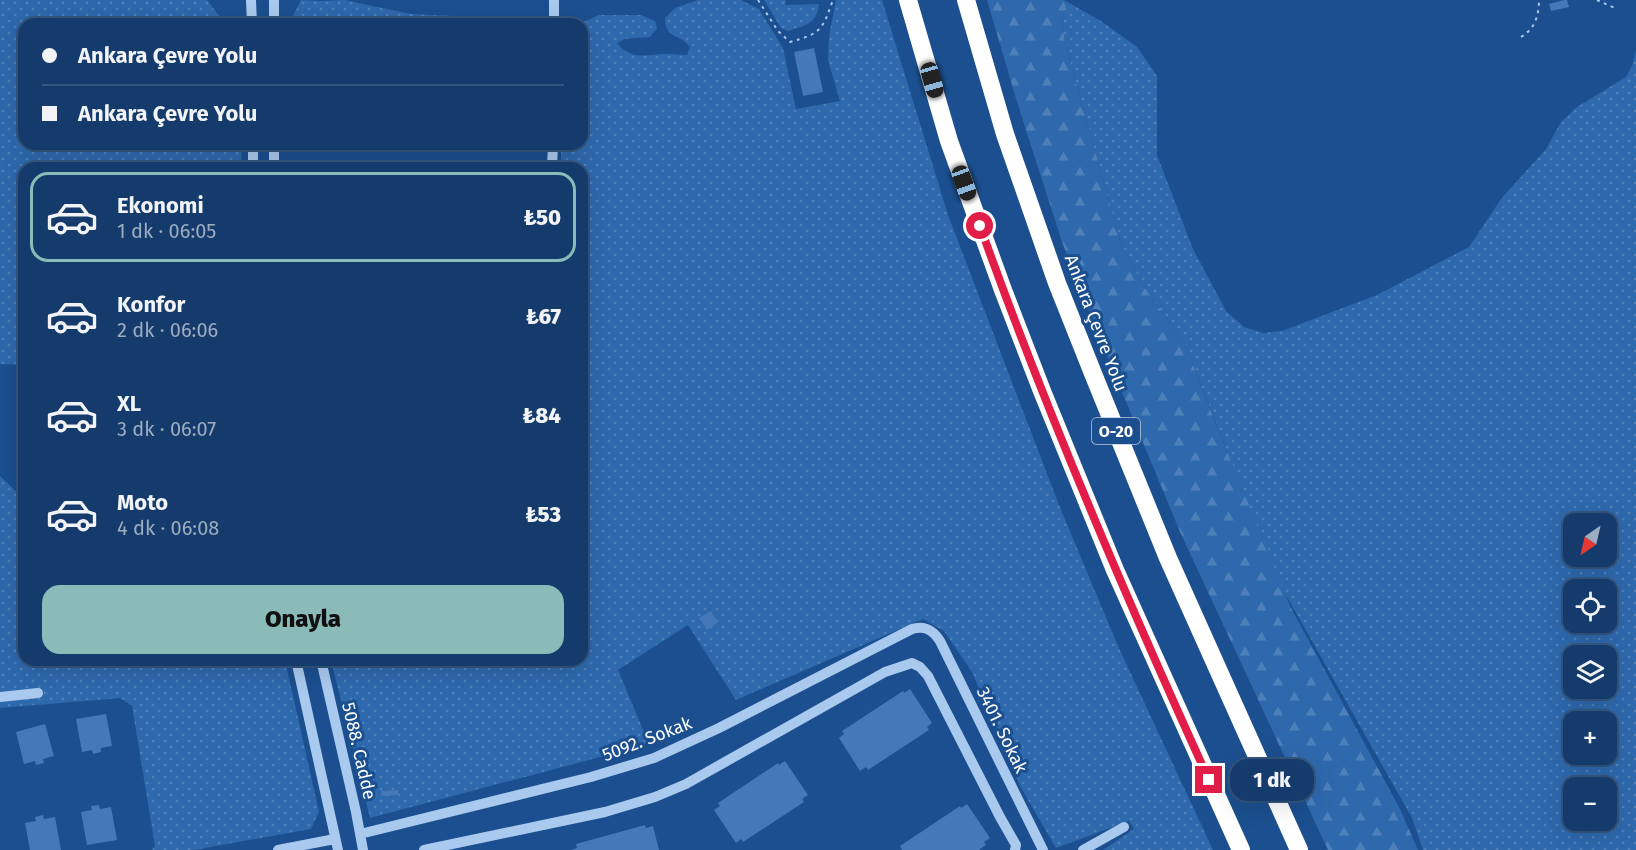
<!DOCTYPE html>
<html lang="tr">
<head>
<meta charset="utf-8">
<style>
  body { margin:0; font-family:"Fira Sans",sans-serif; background:#1d4271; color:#f1f3f6; height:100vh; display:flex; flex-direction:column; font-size:22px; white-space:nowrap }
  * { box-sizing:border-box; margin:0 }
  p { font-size:20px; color:#9dadc1 }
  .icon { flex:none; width:33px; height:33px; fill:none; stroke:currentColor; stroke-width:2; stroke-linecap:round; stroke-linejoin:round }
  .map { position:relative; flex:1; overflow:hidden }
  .panel { position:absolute; left:18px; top:162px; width:570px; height:504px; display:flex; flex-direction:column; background:#143b6b; border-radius:18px; box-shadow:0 6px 24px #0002,0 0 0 2px #33557e }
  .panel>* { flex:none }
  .hud { position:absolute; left:18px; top:18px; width:570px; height:132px; border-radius:18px; box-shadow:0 6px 24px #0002,0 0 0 2px #33557e; display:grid; align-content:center; height:132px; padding:0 24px; background:#143b6b }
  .needle { width:39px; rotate:214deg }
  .buttons { position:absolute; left:1563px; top:513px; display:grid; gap:12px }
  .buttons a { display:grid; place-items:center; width:54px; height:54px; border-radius:12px; background:#143b6b; box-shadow:0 6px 24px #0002,0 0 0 2px #33557e; font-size:30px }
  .end { position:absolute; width:27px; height:27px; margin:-14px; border:8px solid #e11d48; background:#fff; box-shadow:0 0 0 3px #fff }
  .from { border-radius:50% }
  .bubble { position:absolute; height:42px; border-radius:18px; background:#143b6b; box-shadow:0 6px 24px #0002,0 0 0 2px #33557e; font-size:20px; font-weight:800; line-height:42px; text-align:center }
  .car { position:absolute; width:18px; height:36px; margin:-18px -9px; border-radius:8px; box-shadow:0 0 4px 2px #0007; background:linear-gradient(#222 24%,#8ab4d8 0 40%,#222 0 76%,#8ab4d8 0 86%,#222 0) }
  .hud b { display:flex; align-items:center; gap:21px; height:57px; font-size:22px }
  .hud b+b { border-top:2px solid #33557e }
  .hud i { width:15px; height:15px; background:#f1f3f6 }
  ul { padding:10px 0 0; list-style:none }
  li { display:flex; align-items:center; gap:18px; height:90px; margin:0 12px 9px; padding:0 12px; border:3px solid transparent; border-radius:18px }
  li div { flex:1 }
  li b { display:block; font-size:22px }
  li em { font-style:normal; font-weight:800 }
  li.selected { border-color:#8bbbb9 }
  li>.icon { width:54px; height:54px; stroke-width:1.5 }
  .cta { display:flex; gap:12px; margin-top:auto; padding:12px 24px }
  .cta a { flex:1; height:69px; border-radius:18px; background:#8bbbb9; color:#111; font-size:24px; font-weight:800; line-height:69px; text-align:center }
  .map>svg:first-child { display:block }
  .grass { fill:url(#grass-dots); fill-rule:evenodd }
  .forest { fill:url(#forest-firs) }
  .building { fill:#4478b7 }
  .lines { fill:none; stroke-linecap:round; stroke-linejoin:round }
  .path { stroke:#a9c9ee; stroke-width:2; stroke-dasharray:3 4.5; stroke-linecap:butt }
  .minor { stroke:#a9c9ee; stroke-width:10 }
  .highway { stroke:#fff; stroke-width:18 }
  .route { stroke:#e11d48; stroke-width:8 }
  .labels { text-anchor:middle; stroke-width:6; stroke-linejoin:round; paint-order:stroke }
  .shield { fill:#1b4f8f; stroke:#bbcadd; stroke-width:1.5 }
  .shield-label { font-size:16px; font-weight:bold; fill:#fff }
  .street-label { font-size:18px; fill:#fff; stroke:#1b4f8f }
</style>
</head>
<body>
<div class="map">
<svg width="1636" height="850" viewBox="0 0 1636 850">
  <defs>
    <pattern id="grass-dots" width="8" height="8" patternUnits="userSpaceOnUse" patternTransform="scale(1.5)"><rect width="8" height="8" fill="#2e69ad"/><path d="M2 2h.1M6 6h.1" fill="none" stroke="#4d80b9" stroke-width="1.8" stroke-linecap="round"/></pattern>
    <pattern id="forest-firs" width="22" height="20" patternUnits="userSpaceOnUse" patternTransform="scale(1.5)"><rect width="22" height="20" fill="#2e69ad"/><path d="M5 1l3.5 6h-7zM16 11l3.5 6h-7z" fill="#4d80b9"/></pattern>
  </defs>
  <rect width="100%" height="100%" fill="#1b4f8f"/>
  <!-- grass -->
  <path class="grass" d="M0 0H207L225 24H24V144H242L241 168H24V365L0 364Z
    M301 0 321 1 344 0 411 14 453 16 487 24H289Z
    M698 0H741L759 9 783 48 796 109 840 101 828 60 829 37 836 0H882L948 215 1059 505 1118 646 1213 850H1103L1134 829 1129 821 1056 848 1020 786 972 672 944 631 923 619 736 700 688 625 618 670 649 744 370 818 331 660H582V168H561V144H582V24H579L599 15H641L655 21 657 28 650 37 625 39 617 43C632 60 642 55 662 54 670 53 679 55 687 55L690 47C679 32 666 41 665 18L675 8Z
    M764 0H786L785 5 819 4C817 24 804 26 788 31L781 28Z
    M1064 0 1101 21 1137 47 1157 76V155L1193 249 1226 311 1244 327 1263 333 1282 331 1377 295 1469 247 1501 199 1546 149 1561 122 1577 107 1626 77 1632 66 1636 51V850H1423L1412 818 1278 581 1185 344 1142 284 1120 241 1065 42 1062 22 1066 5ZM1574 524H1606V556H1574ZM1574 590H1606V622H1574ZM1574 656H1606V688H1574ZM1574 722H1606V754H1574ZM1574 788H1606V820H1574Z
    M0 476 24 499V660H285L319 812 311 829 194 850H152L155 846 132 706 120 698 0 708Z"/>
  <!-- forest -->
  <path class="forest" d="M987 0H1064L1066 5 1062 22 1065 42 1120 241 1142 284 1185 344 1216 424 1290 606 1399 807 1418 850H1328L1181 534 1095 327 1062 242 1017 102Z"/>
  <!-- building -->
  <path class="building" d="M1564 0H1567L1569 7 1551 11 1549 4Z
    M814 48 823 92 803 96 794 52Z
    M711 611 718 622 707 630 699 618Z
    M910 689 932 723 927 727 929 730 868 770 866 767 860 771 839 738 844 734 842 731 903 691 904 693Z
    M106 714 112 746 101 748V752L93 754 92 750 82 752 76 719Z
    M45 724 54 756 43 759 44 763 36 765 35 761 24 764 16 732Z
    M785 761 808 795 802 799 804 802 743 842 741 839 736 843 714 810 720 806 718 803 778 763 779 765Z
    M398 790 399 795 381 796V791Z
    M967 804 990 838 984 842 986 845 979 850H902L900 846 960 806 961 808Z
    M99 805 100 809 111 807 117 840 87 845 81 812 92 810 91 806Z
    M43 815 44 819 55 817 61 850H30L25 823 36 821 35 817Z
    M645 825 646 828 653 826 659 850H571L577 848 576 844Z"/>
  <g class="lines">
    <!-- path -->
    <path class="path" d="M758 0 778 31 790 42C822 33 822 30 833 0
      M1597 0 1617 9
      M1521 37C1535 29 1539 15 1539 0"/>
    <!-- minor -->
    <path class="minor" d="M251 0 252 24
      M274 0V24
      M554 24V0
      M532 144 553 146
      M253 168V144
      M274 168V144
      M552 168 553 144
      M296 660 338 850
      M321 660 356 812 363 850
      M0 697 38 693
      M360 834 591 777 654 758 719 728 912 629C925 625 933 630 940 641L1043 850
      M278 850 335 839
      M424 850 605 812 655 797 686 784 885 672 912 663 920 667 928 676 1000 817 1016 845 1015 850
      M1083 850 1124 827"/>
    <!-- highway -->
    <path class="highway" d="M908 0 949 141 1003 290 1042 391 1115 570 1241 850
      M966 0 1005 134 1057 283 1094 376 1168 558 1299 850"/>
  </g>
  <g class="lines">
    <!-- route -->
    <path class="route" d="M980 226C1047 414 1126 598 1209 780"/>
  </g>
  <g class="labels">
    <!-- shield labels -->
    <rect class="shield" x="1092" y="418" width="48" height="26" rx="4.5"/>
    <g class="shield-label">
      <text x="1116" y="437">O-20</text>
    </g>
    <!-- street labels -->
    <g class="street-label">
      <text transform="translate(1096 323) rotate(69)" y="6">Ankara Çevre Yolu</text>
      <text transform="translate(1002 730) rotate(64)" y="6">3401. Sokak</text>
      <text transform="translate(647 739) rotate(-21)" y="6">5092. Sokak</text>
      <text transform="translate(359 751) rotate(77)" y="6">5088. Cadde</text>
    </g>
  </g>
</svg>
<div class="buttons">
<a><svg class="needle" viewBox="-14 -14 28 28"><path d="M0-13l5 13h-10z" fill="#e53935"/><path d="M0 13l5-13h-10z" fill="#9dadc1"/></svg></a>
<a><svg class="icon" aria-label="locate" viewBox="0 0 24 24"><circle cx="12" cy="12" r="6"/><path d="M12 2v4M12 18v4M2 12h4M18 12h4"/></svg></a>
<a><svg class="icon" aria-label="layers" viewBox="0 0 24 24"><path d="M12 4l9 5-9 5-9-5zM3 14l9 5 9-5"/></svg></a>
<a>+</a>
<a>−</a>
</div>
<i class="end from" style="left:980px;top:226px"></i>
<i class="end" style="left:1209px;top:780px"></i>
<div class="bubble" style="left:1230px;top:759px;width:84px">1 dk</div>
<i class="car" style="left:932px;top:80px;rotate:164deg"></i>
<i class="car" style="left:964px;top:183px;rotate:160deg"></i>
<div class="hud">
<b><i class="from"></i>Ankara Çevre Yolu</b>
<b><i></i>Ankara Çevre Yolu</b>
</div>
<section class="panel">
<ul>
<li class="selected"><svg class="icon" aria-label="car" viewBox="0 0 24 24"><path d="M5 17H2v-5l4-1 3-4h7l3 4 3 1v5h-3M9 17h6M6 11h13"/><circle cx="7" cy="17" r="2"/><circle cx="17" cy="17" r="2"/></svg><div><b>Ekonomi</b><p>1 dk · 06:05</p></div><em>₺50</em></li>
<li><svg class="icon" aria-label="car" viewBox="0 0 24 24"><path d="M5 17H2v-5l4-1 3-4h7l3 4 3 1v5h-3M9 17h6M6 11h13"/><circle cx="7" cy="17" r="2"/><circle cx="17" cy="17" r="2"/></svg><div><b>Konfor</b><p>2 dk · 06:06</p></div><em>₺67</em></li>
<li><svg class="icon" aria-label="car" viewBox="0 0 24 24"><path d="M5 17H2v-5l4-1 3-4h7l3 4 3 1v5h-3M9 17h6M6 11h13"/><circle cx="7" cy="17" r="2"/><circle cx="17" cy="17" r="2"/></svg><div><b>XL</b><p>3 dk · 06:07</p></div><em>₺84</em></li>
<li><svg class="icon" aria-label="car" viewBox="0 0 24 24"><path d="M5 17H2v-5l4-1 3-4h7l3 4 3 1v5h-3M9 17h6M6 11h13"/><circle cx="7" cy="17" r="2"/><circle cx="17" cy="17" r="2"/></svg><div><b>Moto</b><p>4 dk · 06:08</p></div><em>₺53</em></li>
</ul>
<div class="cta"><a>Onayla</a></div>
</section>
</div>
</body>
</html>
